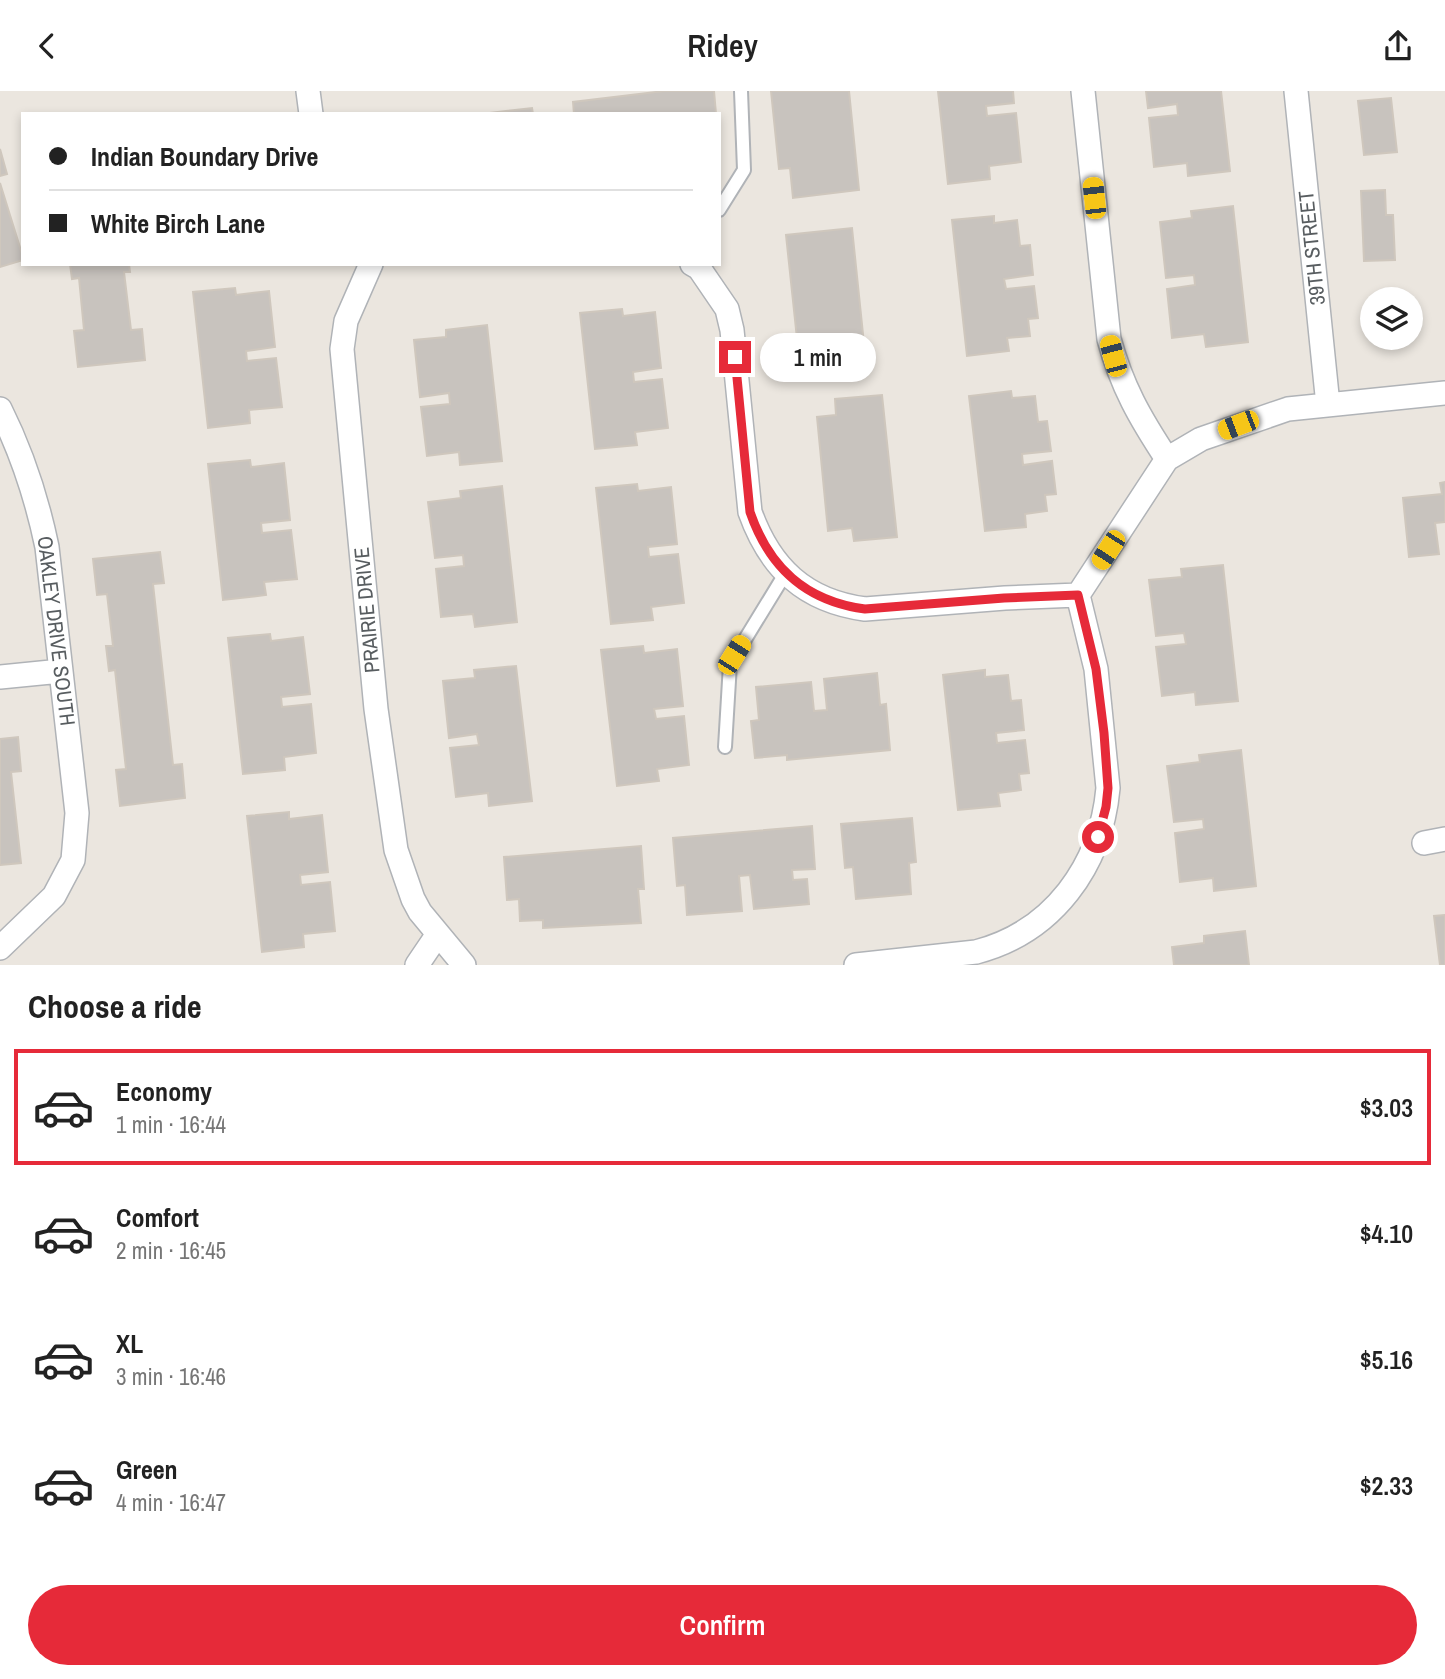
<!DOCTYPE html>
<html lang="en">
<head>
<meta charset="utf-8">
<style>
  body { margin:0; font-family:"Archivo Narrow",sans-serif; background:#f6f6f6; color:#222; height:100vh; display:flex; flex-direction:column; font-size:26px; white-space:nowrap }
  * { box-sizing:border-box; margin:0 }
  p { font-size:23px; color:#767676 }
  .icon { flex:none; width:38px; height:38px; fill:none; stroke:currentColor; stroke-width:2; stroke-linecap:round; stroke-linejoin:round }
  .map { position:relative; height:874px; overflow:hidden }
  .panel { display:flex; flex-direction:column; background:#fff; flex:1 }
  .panel>* { flex:none }
  .top-card { position:absolute; left:21px; top:21px; width:700px; height:154px; border-radius:0px; box-shadow:0 4px 10px #0003; display:grid; align-content:center; height:154px; padding:0 28px; background:#fff }
  .fabs { position:absolute; left:1360px; top:196px; display:grid; gap:14px }
  .fabs a { display:grid; place-items:center; width:63px; height:63px; border-radius:50%; background:#fff; box-shadow:0 4px 10px #0003; font-size:35px }
  .end { position:absolute; width:32px; height:32px; margin:-16px; border:9px solid #e62a39; background:#fff; box-shadow:0 0 0 4px #fff }
  .from { border-radius:50% }
  .bubble { position:absolute; height:49px; border-radius:24px; background:#fff; box-shadow:0 4px 10px #0003; font-size:23px; font-weight:600; line-height:49px; text-align:center }
  .car { position:absolute; width:21px; height:42px; margin:-21px -10px; border-radius:9px; box-shadow:0 0 5px 2px #0007; background:linear-gradient(#f5c518 24%,#345 0 40%,#f5c518 0 76%,#345 0 86%,#f5c518 0) }
  .top-card b { display:flex; align-items:center; gap:24px; height:66px; font-size:26px }
  .top-card b+b { border-top:2px solid #e0e0e0 }
  .top-card i { width:18px; height:18px; background:#222 }
  ul { padding:0; list-style:none }
  li { display:flex; align-items:center; gap:21px; height:116px; margin:0 14px 10px; padding:0 14px; border:4px solid transparent; border-radius:0px }
  li div { flex:1 }
  li b { display:block; font-size:26px }
  li em { font-style:normal; font-weight:600 }
  li.selected { border-color:#e62a39 }
  li>.icon { width:63px; height:63px; stroke-width:1.5 }
  h2 { padding:0 28px; font-size:32px; line-height:84px }
  .action { display:flex; gap:14px; margin-top:auto; padding:14px 28px }
  .action a { flex:1; height:80px; border-radius:42px; background:#e62a39; color:#fff; font-size:28px; font-weight:600; line-height:80px; text-align:center }
  header { display:flex; justify-content:space-between; align-items:center; height:91px; padding:0 28px; background:#fff; font-size:32px; font-weight:600 }
  .map>svg:first-child { display:block }
  .building { fill:#c8c3be; stroke:#cfc7bd; stroke-width:2 }
  .lines { fill:none; stroke-linecap:round; stroke-linejoin:round }
  .lane-casing { stroke:#b0b3b7; stroke-width:16 }
  .street-casing { stroke:#b0b3b7; stroke-width:26 }
  .lane { stroke:#fff; stroke-width:12 }
  .street { stroke:#fff; stroke-width:23 }
  .route { stroke:#e62a39; stroke-width:9 }
  .labels { text-anchor:middle; stroke-width:5; stroke-linejoin:round; paint-order:stroke }
  .street-label { font-size:21px; fill:#585d60; stroke:#fff }
</style>
</head>
<body>
<header><svg class="icon" aria-label="back" viewBox="0 0 24 24"><path d="M15 5l-7 7 7 7"/></svg>Ridey<svg class="icon" aria-label="share" viewBox="0 0 24 24"><path d="M12 15V3M7 8l5-5 5 5M5 13v7h14v-7"/></svg></header>
<div class="map">
<svg width="1445" height="874" viewBox="0 0 1445 874">
  <rect width="100%" height="100%" fill="#ebe6df"/>
  <!-- building -->
  <path class="building" d="M664 0H714L716 23H574L573 11Z
    M771 0H849L859 99 793 107 790 77 779 78Z
    M938 0H1013L1014 12 986 15 987 25 1016 22 1021 71 989 75 990 88 948 93Z
    M1146 0H1221L1230 80 1188 85 1187 72 1154 76 1149 27 1178 24 1177 13 1148 17Z
    M1391 7 1397 61 1364 64 1358 10Z
    M532 17 533 23H481Z
    M0 58 7 83 0 85Z
    M0 92 23 166V169L0 176Z
    M1385 99 1386 124H1393L1395 169 1364 170 1361 100Z
    M1233 115 1248 251 1206 256 1204 243 1172 247 1167 198 1195 194 1194 184 1166 187 1160 131 1192 127 1191 120Z
    M994 125V132L1017 129 1020 155 1030 154 1033 184 1004 188 1006 198 1034 195 1038 227 1028 228 1030 245 1007 247 1009 260 967 265 952 129Z
    M852 137 866 272 825 276 823 254 798 257 786 144Z
    M70 173H129L130 181H124L131 239 142 238 145 269 78 276 74 240 84 239 79 187 72 188Z
    M235 197 236 204 269 200 275 256 246 260 247 270 276 267 282 316 249 319 250 332 208 337 193 201Z
    M622 218 623 225 655 221 661 277 633 281 634 291 662 288 668 337 635 341 637 354 595 358 580 222Z
    M487 234 502 370 460 374 459 361 427 365 421 316 450 313 449 302 420 306 414 249 446 246V239Z
    M1011 300 1012 307 1035 305 1038 331 1047 330 1051 360 1022 363 1023 374 1052 370 1056 403 1045 404 1047 420 1025 423 1026 436 985 440 969 305Z
    M882 304 897 446 854 450 852 437 828 440 817 326 836 324 835 308Z
    M250 369 251 376 284 372 290 429 261 432 262 442 291 439 297 488 264 491 266 504 223 509 208 373Z
    M1445 391V431L1435 432 1439 463 1409 466 1403 407 1442 403 1440 392Z
    M637 393 638 400 671 396 677 453 648 456 649 466 678 463 684 512 651 516 653 529 611 533 596 397Z
    M502 395 517 531 475 536 473 523 441 526 436 478 464 475 463 464 435 467 428 411 461 407 460 400Z
    M160 461 164 492 153 493 173 674 182 673 185 707 120 715 116 679 126 678 115 579 109 580 106 555H113L107 503 97 504 93 468Z
    M1223 474 1238 610 1196 614 1195 601 1162 605 1156 556 1186 553 1184 542 1156 545 1149 489 1182 486 1181 478Z
    M270 543 271 550 303 546 310 603 281 606 282 616 311 613 316 662 284 666 285 679 243 683 228 547Z
    M643 555 644 562 677 558 683 615 654 618 656 628 684 625 689 674 657 678 659 690 617 695 601 559Z
    M516 575 532 710 489 715 488 702 456 706 450 657 479 654 477 643 449 647 443 590 475 587 474 579Z
    M985 579V586L1008 584 1011 610 1021 609 1024 639 996 642 997 652 1025 649 1029 682 1019 683 1021 699 998 702 1000 715 958 719 943 584Z
    M877 582 880 614 886 613 890 659 787 669V664L755 667 751 630 759 629 756 596 811 591 814 620 827 619 824 588Z
    M18 646 21 680 11 681 21 772 0 774V648Z
    M1241 659 1256 795 1214 800 1213 787 1180 791 1175 742 1204 738 1203 728 1174 731 1167 675 1200 671 1199 664Z
    M289 721V728L322 724 328 781 300 784 301 794 330 791 335 840 303 843 304 856 262 861 247 725Z
    M912 727 916 771 909 772 911 803 856 808 853 776 845 777 841 733Z
    M812 735 815 778 792 779 793 789 807 788 809 813 754 818 750 784 739 785 742 820 687 824 685 794 677 795 673 747Z
    M641 755 644 798H638L641 832 543 837V829L520 830 519 808 507 809 504 766Z
    M1445 824V874H1440L1434 825Z
    M1245 840 1249 874H1174L1172 856 1204 852V845Z"/>
  <g class="lines">
    <defs>
      <path id="lane" d="M719 119 744 79 741 0
        M725 656 730 573 785 483"/>
      <path id="street" d="M308 0 311 23
        M1083 0 1109 248C1122 296 1140 327 1167 368
        M1296 0 1328 314
        M371 173 346 230 342 258 376 618 396 759 413 808 420 821 464 874
        M692 173 699 177 727 218 732 239 750 421C770 477 805 510 865 518L1005 507 1078 504
        M0 318C22 362 37 408 47 456L77 722 73 769 54 805 0 857
        M0 586 61 580
        M1424 752 1445 748
        M417 874 438 843
        M856 874 976 861C1053 841 1101 775 1108 697L1096 578 1078 504 1167 368 1201 348 1288 318 1445 302"/>
    </defs>
    <!-- lane casing -->
    <use href="#lane" class="lane-casing"/>
    <!-- street casing -->
    <use href="#street" class="street-casing"/>
    <!-- lane -->
    <use href="#lane" class="lane"/>
    <!-- street -->
    <use href="#street" class="street"/>
  </g>
  <g class="lines">
    <!-- route -->
    <path class="route" d="M735 266 750 421C769 476 805 510 865 518L1004 507 1078 504 1096 578 1104 642 1108 697 1106 716 1098 746"/>
  </g>
  <g class="labels">
    <!-- street labels -->
    <g class="street-label">
      <text transform="translate(1312 157) rotate(-96)" y="7">39TH STREET</text>
      <text transform="translate(367 519) rotate(-95)" y="7">PRAIRIE DRIVE</text>
      <text transform="translate(56 540) rotate(83)" y="7">OAKLEY DRIVE SOUTH</text>
    </g>
  </g>
</svg>
<div class="fabs">
<a><svg class="icon" aria-label="layers" viewBox="0 0 24 24"><path d="M12 4l9 5-9 5-9-5zM3 14l9 5 9-5"/></svg></a>
</div>
<i class="end from" style="left:1098px;top:746px"></i>
<i class="end" style="left:735px;top:266px"></i>
<div class="bubble" style="left:760px;top:242px;width:116px">1 min</div>
<i class="car" style="left:1094px;top:107px;rotate:354deg"></i>
<i class="car" style="left:1113px;top:265px;rotate:345deg"></i>
<i class="car" style="left:1238px;top:334px;rotate:249deg"></i>
<i class="car" style="left:1108px;top:459px;rotate:213deg"></i>
<i class="car" style="left:734px;top:564px;rotate:32deg"></i>
<div class="top-card">
<b><i class="from"></i>Indian Boundary Drive</b>
<b><i></i>White Birch Lane</b>
</div>
</div>
<section class="panel">
<h2>Choose a ride</h2>
<ul>
<li class="selected"><svg class="icon" aria-label="car" viewBox="0 0 24 24"><path d="M5 17H2v-5l4-1 3-4h7l3 4 3 1v5h-3M9 17h6M6 11h13"/><circle cx="7" cy="17" r="2"/><circle cx="17" cy="17" r="2"/></svg><div><b>Economy</b><p>1 min · 16:44</p></div><em>$3.03</em></li>
<li><svg class="icon" aria-label="car" viewBox="0 0 24 24"><path d="M5 17H2v-5l4-1 3-4h7l3 4 3 1v5h-3M9 17h6M6 11h13"/><circle cx="7" cy="17" r="2"/><circle cx="17" cy="17" r="2"/></svg><div><b>Comfort</b><p>2 min · 16:45</p></div><em>$4.10</em></li>
<li><svg class="icon" aria-label="car" viewBox="0 0 24 24"><path d="M5 17H2v-5l4-1 3-4h7l3 4 3 1v5h-3M9 17h6M6 11h13"/><circle cx="7" cy="17" r="2"/><circle cx="17" cy="17" r="2"/></svg><div><b>XL</b><p>3 min · 16:46</p></div><em>$5.16</em></li>
<li><svg class="icon" aria-label="car" viewBox="0 0 24 24"><path d="M5 17H2v-5l4-1 3-4h7l3 4 3 1v5h-3M9 17h6M6 11h13"/><circle cx="7" cy="17" r="2"/><circle cx="17" cy="17" r="2"/></svg><div><b>Green</b><p>4 min · 16:47</p></div><em>$2.33</em></li>
</ul>
<div class="action"><a>Confirm</a></div>
</section>
</body>
</html>
